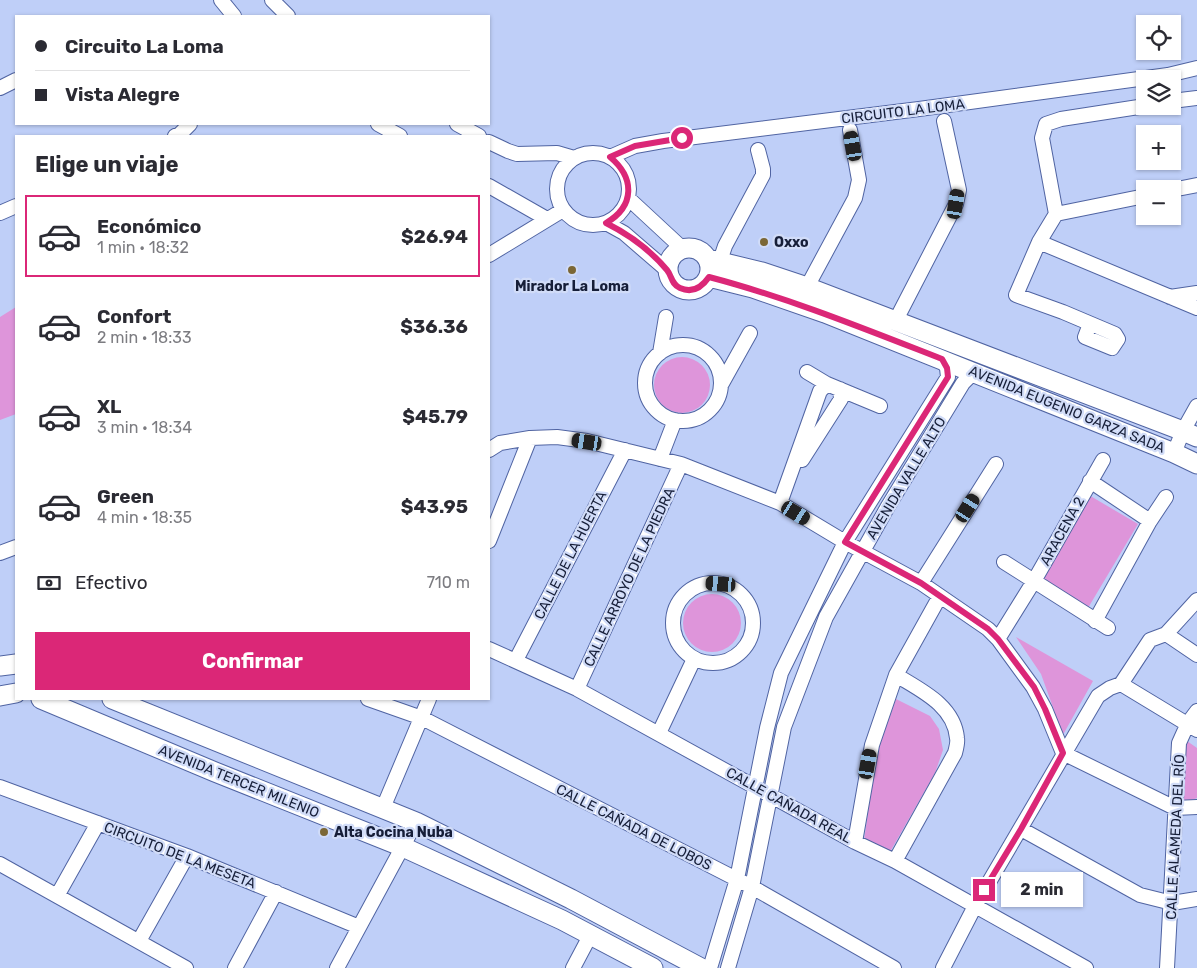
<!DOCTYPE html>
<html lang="es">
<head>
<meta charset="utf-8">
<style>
  body { margin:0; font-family:Rubik,sans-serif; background:#f7f7f7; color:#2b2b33; height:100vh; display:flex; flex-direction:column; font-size:19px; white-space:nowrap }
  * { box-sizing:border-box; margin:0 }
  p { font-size:16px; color:#7c7c81 }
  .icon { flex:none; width:28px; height:28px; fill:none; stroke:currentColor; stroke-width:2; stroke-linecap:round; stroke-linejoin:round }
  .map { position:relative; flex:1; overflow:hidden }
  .drawer { position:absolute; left:15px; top:135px; width:475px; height:565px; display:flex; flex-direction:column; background:#fff; border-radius:0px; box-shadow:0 1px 4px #0004 }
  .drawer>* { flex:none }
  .guide { position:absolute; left:15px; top:15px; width:475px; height:110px; border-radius:0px; box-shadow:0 1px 4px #0004; display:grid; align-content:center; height:110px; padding:0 20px; background:#fff }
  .buttons { position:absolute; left:1136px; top:15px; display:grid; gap:10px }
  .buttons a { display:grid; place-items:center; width:45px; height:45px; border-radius:0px; background:#fff; box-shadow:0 1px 4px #0004; font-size:25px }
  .end { position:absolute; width:22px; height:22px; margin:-11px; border:6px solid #db2777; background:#fff; box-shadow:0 0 0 2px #fff }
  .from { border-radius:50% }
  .bubble { position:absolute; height:35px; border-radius:0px; background:#fff; box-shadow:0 1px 4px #0004; font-size:16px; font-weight:700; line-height:35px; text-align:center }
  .car { position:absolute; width:15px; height:30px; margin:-15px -8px; border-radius:6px; box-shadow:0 0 4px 1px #0007; background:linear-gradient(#222 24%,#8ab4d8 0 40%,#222 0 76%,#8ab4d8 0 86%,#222 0) }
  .guide b { display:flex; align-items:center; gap:18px; height:48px; font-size:19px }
  .guide b+b { border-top:1px solid #e1e1e2 }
  .guide i { width:12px; height:12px; background:#2b2b33 }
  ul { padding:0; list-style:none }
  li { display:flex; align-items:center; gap:15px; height:82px; margin:0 10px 8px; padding:0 10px; border:2px solid transparent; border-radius:0px }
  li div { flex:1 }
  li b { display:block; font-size:19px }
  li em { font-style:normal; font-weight:700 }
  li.active { border-color:#db2777 }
  li>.icon { width:45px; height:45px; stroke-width:1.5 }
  h2 { padding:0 20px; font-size:22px; line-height:60px }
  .pay { display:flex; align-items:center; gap:12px; height:55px; padding:0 20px; font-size:19px }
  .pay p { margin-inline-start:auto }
  .action { display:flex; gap:10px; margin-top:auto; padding:10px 20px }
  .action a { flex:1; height:58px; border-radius:0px; background:#db2777; color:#fff; font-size:20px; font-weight:700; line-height:58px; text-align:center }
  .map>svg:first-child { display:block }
  .green { fill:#de95da }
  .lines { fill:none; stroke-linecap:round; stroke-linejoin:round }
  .street-casing { stroke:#5064a2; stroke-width:16 }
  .secondary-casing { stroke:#5064a2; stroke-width:21 }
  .street { stroke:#fff; stroke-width:14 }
  .secondary { stroke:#fff; stroke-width:19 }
  .route { stroke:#db2777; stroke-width:6 }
  .poi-dot { fill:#7b6736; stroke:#d1dcf8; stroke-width:2 }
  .labels { text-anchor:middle; stroke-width:4.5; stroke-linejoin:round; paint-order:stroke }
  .street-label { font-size:14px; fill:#161e38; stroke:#d1dcf8 }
  .poi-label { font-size:14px; font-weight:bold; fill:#161e38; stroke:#d1dcf8; text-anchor:start }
</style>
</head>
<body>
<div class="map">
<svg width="1197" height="968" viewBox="0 0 1197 968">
  <rect width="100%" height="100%" fill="#bfcff8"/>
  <!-- green -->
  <path class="green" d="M16 307V414L0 420V317Z
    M654 385a28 28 0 1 1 56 0a28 28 0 1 1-56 0Z
    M1087 494 1138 524 1088 608 1039 584Z
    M683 623a29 29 0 1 1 58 0a29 29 0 1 1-58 0Z
    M1016 637 1093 681 1064 733 1059 735 1054 710 1041 674Z
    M896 699 930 716 939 729 943 750 935 773 890 852 864 841 876 755Z
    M1187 741 1197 748V798L1179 805 1182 744Z"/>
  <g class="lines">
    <defs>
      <path id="street" d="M221 0 234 16
        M272 0 288 16
        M0 88 16 80
        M1172 101 1197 98
        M378 124 400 136
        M457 124 479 136
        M175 136 180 134 190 124
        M489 142 508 151 517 154 557 153 574 158
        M557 189a36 36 0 1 1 72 0a36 36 0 1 1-72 0Z
        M610 157 635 146 663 141 919 109 1168 75 1197 68
        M489 186 547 219
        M1172 190 1197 185
        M628 198 683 249
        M0 213 16 206
        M1056 214 1145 196
        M606 223 624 233 668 271
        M1039 242 1197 308
        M489 255 563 210
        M720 261 725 246 763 175V169L758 150
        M807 287 855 198 859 180 850 130
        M1170 297 1197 293
        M896 320 956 204 959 190 944 121
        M1090 324 1085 337 1112 348 1118 339 1115 334 1063 312 1016 295 1039 242 1056 214 1042 138 1046 124 1061 119 1145 106
        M645 383a38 38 0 1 1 76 0a38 38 0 1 1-76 0Z
        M660 353 666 317
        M807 372 827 384 880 406
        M721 385 750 333
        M489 450 500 443 530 438 557 437 587 441 681 464 780 503 845 542 921 583 988 629 998 639 1033 687 1045 709 1063 753
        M1174 453 1183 431 1197 406
        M660 459 675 420
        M802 460 841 399 840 389
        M1090 481 1150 521
        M780 503 820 391 827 384
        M489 541 530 438
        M0 553 16 547
        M1004 562 1108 628
        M673 623a40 40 0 1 1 80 0a40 40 0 1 1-80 0Z
        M921 583 996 464
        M1095 621 1150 521 1166 497
        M1166 634 1197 655
        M998 639 1034 581 1103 460
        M489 649 577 689 855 842 895 861 1086 968
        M516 660 625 450
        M1121 684 1150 640 1166 634 1197 600
        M577 689 681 464
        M368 699 422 718 752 887 894 968
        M659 733 694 659
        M1063 753 1175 808 1197 807
        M0 787 187 856 359 927
        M383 808 429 699
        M1021 829 1140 895 1172 903 1197 899
        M855 842 872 745 896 675 940 596
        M895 861 955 753C956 749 958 742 957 738 954 705 920 690 896 675
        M0 864 186 968
        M57 896 98 823
        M139 941 187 856
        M235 968 276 892
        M337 968 416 822
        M573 968 591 934
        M710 968 737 879 767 728 781 673 845 542 948 377 947 368 942 359
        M728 968 752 887 784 727 826 617 887 508 963 383 970 376H982
        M943 968 975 906 1098 696 1110 688 1121 684 1197 730
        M1167 968 1179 743 1188 723 1197 711"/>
      <path id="secondary" d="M668 269a21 21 0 1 1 42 0a21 21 0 1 1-42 0Z
        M708 259 762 272 807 287 1183 431 1197 437
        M709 277 753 288 825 313 1174 453 1197 464
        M0 666 16 664
        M0 696 16 693
        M41 699 215 772 403 847 562 920 653 968
        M112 699 416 822 571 899 701 968"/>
    </defs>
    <!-- street casing -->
    <use href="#street" class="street-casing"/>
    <!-- secondary casing -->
    <use href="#secondary" class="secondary-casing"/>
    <!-- street -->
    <use href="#street" class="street"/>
    <!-- secondary -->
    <use href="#secondary" class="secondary"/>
  </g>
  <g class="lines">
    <!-- route -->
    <path class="route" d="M682 138 635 146 610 157C635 178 635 206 606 223 628 234 651 251 667 270 672 276 671 284 680 288 693 294 702 287 709 277 789 298 865 329 942 359L947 368 948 377 845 542 921 583 988 629 998 639 1034 687 1045 709 1063 753 1021 829 984 890"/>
  </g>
  <!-- markers -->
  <g class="poi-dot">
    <circle cx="764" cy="242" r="5"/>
    <circle cx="572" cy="270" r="5"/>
    <circle cx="324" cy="832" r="5"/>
  </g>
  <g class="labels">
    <!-- street labels -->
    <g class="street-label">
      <text transform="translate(903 111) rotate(-7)" y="5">CIRCUITO LA LOMA</text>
      <text transform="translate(1067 409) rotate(22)" y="5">AVENIDA EUGENIO GARZA SADA</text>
      <text transform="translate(906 478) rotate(-59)" y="5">AVENIDA VALLE ALTO</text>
      <text transform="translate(1062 531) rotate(-61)" y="5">ARACENA 2</text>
      <text transform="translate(570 555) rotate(-63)" y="5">CALLE DE LA HUERTA</text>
      <text transform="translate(629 577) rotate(-65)" y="5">CALLE ARROYO DE LA PIEDRA</text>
      <text transform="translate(239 781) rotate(22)" y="5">AVENIDA TERCER MILENIO</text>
      <text transform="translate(789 805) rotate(29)" y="5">CALLE CAÑADA REAL</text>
      <text transform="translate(634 827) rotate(27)" y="5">CALLE CAÑADA DE LOBOS</text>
      <text transform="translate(1175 837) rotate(-87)" y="5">CALLE ALAMEDA DEL RÍO</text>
      <text transform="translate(180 855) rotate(21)" y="5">CIRCUITO DE LA MESETA</text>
    </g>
    <!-- poi labels -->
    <g class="poi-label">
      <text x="774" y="247">Oxxo</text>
      <text x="572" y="291" text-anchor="middle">Mirador La Loma</text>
      <text x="334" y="837">Alta Cocina Nuba</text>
    </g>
  </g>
</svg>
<div class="buttons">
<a><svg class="icon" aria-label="locate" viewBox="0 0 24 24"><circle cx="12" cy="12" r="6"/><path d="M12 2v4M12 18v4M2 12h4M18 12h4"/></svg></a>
<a><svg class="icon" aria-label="layers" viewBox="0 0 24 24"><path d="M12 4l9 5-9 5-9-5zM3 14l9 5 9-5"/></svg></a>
<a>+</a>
<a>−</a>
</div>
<i class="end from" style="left:682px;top:138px"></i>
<i class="end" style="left:984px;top:890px"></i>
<div class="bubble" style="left:1001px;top:872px;width:82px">2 min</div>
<i class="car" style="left:853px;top:146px;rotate:350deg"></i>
<i class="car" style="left:956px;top:204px;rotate:9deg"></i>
<i class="car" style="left:587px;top:442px;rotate:279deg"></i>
<i class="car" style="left:968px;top:508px;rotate:32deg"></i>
<i class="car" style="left:796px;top:513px;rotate:121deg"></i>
<i class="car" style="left:721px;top:584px;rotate:274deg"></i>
<i class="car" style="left:868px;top:764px;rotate:10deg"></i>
<div class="guide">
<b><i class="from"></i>Circuito La Loma</b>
<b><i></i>Vista Alegre</b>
</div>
<section class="drawer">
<h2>Elige un viaje</h2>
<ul>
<li class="active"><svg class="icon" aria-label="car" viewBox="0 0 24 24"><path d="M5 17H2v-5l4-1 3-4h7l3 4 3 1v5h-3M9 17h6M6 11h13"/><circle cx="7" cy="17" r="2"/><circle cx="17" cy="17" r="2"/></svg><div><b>Económico</b><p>1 min · 18:32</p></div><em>$26.94</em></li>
<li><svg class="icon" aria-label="car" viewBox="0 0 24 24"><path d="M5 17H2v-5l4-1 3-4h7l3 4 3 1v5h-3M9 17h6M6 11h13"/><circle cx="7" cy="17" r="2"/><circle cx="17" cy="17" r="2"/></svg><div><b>Confort</b><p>2 min · 18:33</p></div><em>$36.36</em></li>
<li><svg class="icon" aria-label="car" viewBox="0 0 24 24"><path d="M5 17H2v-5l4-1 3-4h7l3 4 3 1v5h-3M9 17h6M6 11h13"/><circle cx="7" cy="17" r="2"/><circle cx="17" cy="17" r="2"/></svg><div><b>XL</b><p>3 min · 18:34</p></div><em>$45.79</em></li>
<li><svg class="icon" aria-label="car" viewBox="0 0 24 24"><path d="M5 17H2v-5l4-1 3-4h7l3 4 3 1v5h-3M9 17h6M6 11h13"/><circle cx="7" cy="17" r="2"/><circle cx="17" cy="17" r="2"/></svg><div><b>Green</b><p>4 min · 18:35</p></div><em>$43.95</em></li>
</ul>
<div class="pay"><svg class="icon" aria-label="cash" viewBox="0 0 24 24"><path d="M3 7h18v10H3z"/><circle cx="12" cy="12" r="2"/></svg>Efectivo<p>710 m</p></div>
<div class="action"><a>Confirmar</a></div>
</section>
</div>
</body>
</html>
